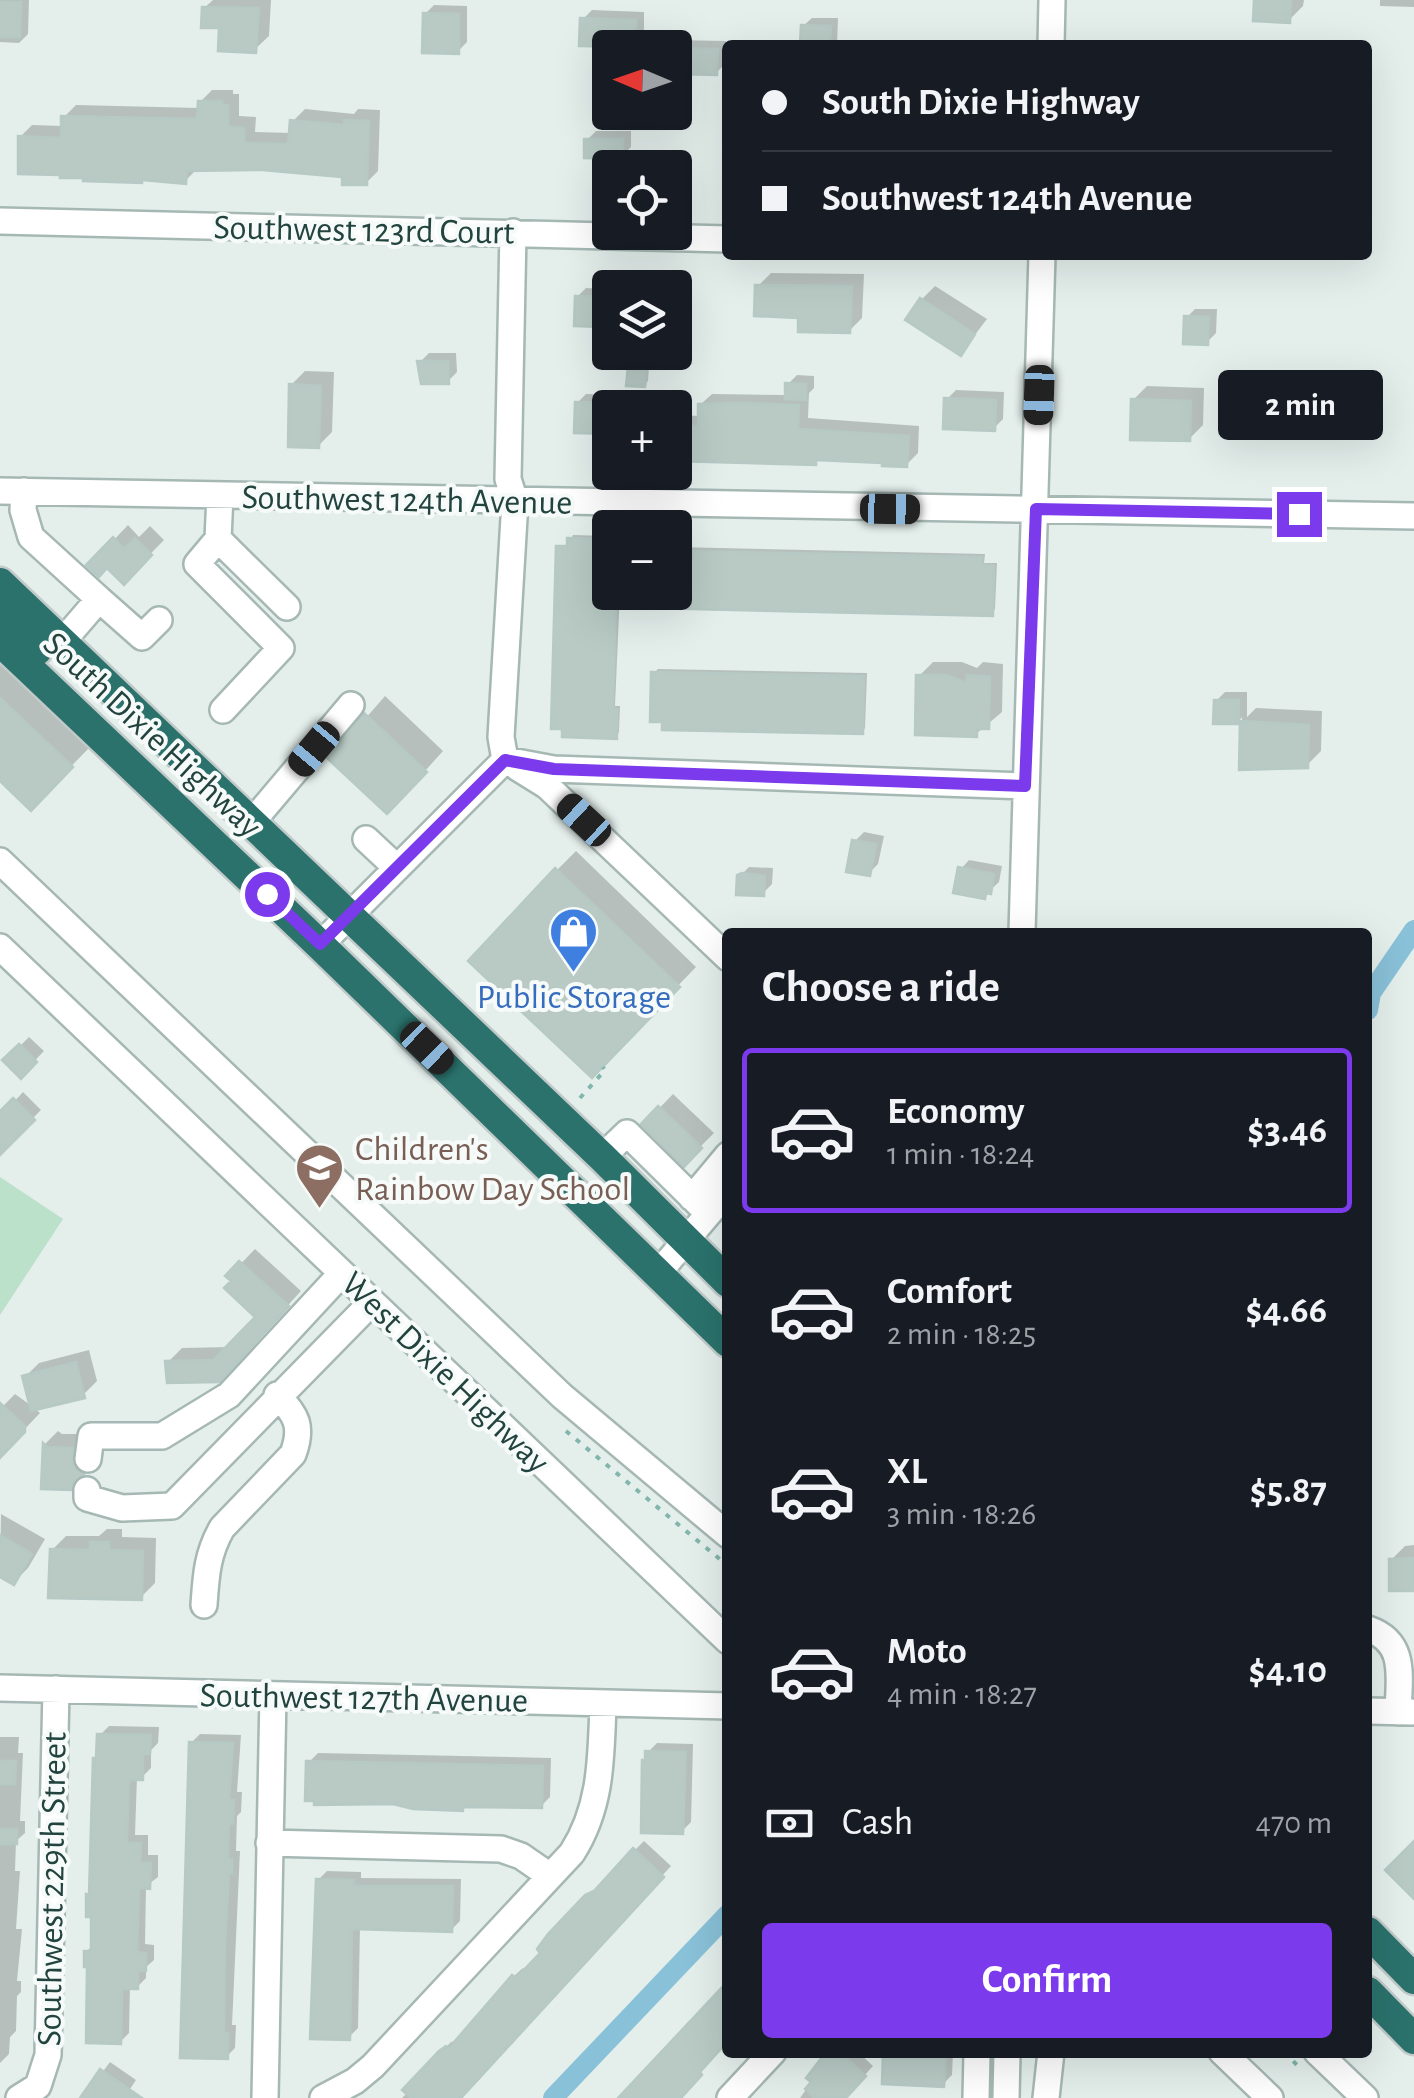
<!DOCTYPE html>
<html lang="en">
<head>
<meta charset="utf-8">
<style>
  body { margin:0; font-family:"Alegreya Sans",sans-serif; background:#242831; color:#f1f3f6; height:100vh; display:flex; flex-direction:column; font-size:38px; white-space:nowrap }
  * { box-sizing:border-box; margin:0 }
  p { font-size:32px; color:#9ea1a6 }
  .icon { flex:none; width:55px; height:55px; fill:none; stroke:currentColor; stroke-width:2; stroke-linecap:round; stroke-linejoin:round }
  .map { position:relative; flex:1; overflow:hidden }
  .sheet { position:absolute; left:722px; top:928px; width:650px; height:1130px; display:flex; flex-direction:column; background:#171b24; border-radius:10px; box-shadow:0 10px 40px #0002 }
  .sheet>* { flex:none }
  .guide { position:absolute; left:722px; top:40px; width:650px; height:220px; border-radius:10px; box-shadow:0 10px 40px #0002; display:grid; align-content:center; height:220px; padding:0 40px; background:#171b24 }
  .needle { width:65px; rotate:272deg }
  .controls { position:absolute; left:592px; top:30px; display:grid; gap:20px }
  .controls a { display:grid; place-items:center; width:100px; height:100px; border-radius:10px; background:#171b24; box-shadow:0 10px 40px #0002; font-size:50px }
  .end { position:absolute; width:45px; height:45px; margin:-22px; border:12px solid #7c3aed; background:#fff; box-shadow:0 0 0 5px #fff }
  .from { border-radius:50% }
  .bubble { position:absolute; height:70px; border-radius:10px; background:#171b24; box-shadow:0 10px 40px #0002; font-size:32px; font-weight:600; line-height:70px; text-align:center }
  .car { position:absolute; width:30px; height:60px; margin:-30px -15px; border-radius:12px; box-shadow:0 0 8px 2px #0007; background:linear-gradient(#222 24%,#8ab4d8 0 40%,#222 0 76%,#8ab4d8 0 86%,#222 0) }
  .guide b { display:flex; align-items:center; gap:35px; height:95px; font-size:38px }
  .guide b+b { border-top:2px solid #363941 }
  .guide i { width:25px; height:25px; background:#f1f3f6 }
  ul { padding:0; list-style:none }
  li { display:flex; align-items:center; gap:30px; height:165px; margin:0 20px 15px; padding:0 20px; border:5px solid transparent; border-radius:10px }
  li div { flex:1 }
  li b { display:block; font-size:38px }
  li em { font-style:normal; font-weight:600 }
  li.on { border-color:#7c3aed }
  li>.icon { width:90px; height:90px; stroke-width:1.5 }
  h2 { padding:0 40px; font-size:45px; line-height:120px }
  .pay { display:flex; align-items:center; gap:25px; height:110px; padding:0 40px; font-size:38px }
  .pay p { margin-inline-start:auto }
  .action { display:flex; gap:20px; margin-top:auto; padding:20px 40px }
  .action a { flex:1; height:115px; border-radius:10px; background:#7c3aed; color:#fff; font-size:40px; font-weight:600; line-height:115px; text-align:center }
  .map>svg:first-child { display:block }
  .green { fill:#bce1cb }
  .shadow { fill:#0003 }
  .lines { fill:none; stroke-linecap:round; stroke-linejoin:round }
  .canal { stroke:#89c1d8; stroke-width:20 }
  .building { fill:#b9cac5; stroke:#b6c9c4; stroke-width:2.5 }
  .minor-casing { stroke:#a6b8b4; stroke-width:30 }
  .highway-casing { stroke:#c1cac9; stroke-width:35 }
  .path { stroke:#82b5ac; stroke-width:4; stroke-dasharray:5 8; stroke-linecap:butt }
  .minor { stroke:#fff; stroke-width:25 }
  .highway { stroke:#2b726c; stroke-width:30 }
  .route { stroke:#7c3aed; stroke-width:12 }
  .labels { text-anchor:middle; stroke-width:8; stroke-linejoin:round; paint-order:stroke }
  .street-label { font-size:35px; fill:#22433e; stroke:#f6fbf9 }
  .shop-label { font-size:35px; fill:#366cbe; stroke:#f6fbf9 }
  .education-label { font-size:35px; fill:#785e54; stroke:#f6fbf9; text-anchor:start }
</style>
</head>
<body>
<div class="map">
<svg width="1414" height="2098" viewBox="0 0 1414 2098">
  <rect width="100%" height="100%" fill="#e4efec"/>
  <!-- green -->
  <path class="green" d="M0 1177 63 1219 0 1315Z"/>
  <!-- shadow -->
  <path class="shadow" d="M0 0H29L28 34 19 43 0 42Z
    M213 0H271L269 36 254 50 204 8Z
    M1256 0H1304L1303 6 1289 20Z
    M1380 0H1414V7L1380 6Z
    M434 5 467 6V42L458 51 425 14Z
    M592 10 644 12V36L635 45 583 19Z
    M812 18H838L837 45H802L803 26Z
    M675 40 726 41 725 64 716 73 675 71V48H667Z
    M212 90H233V94H239V116L256 117 255 132 292 133 293 121 305 109 354 114 358 109 380 110 378 171 366 183 344 174 263 167 198 168 185 181 20 137 32 125 63 126 64 117 76 105 200 108V102Z
    M596 131H631V147L622 156 587 140Z
    M771 273 864 274 862 318 849 331 801 316 758 286Z
    M935 286 987 319 961 353 922 299Z
    M586 288 610 289 609 316 600 325 577 297Z
    M1195 309H1217L1216 333 1207 342 1186 318Z
    M429 353H456L457 372 448 381 420 362Z
    M635 363 649 365 648 381 644 385 631 367Z
    M305 371 334 372 332 432 318 446 291 385Z
    M797 375 814 376V388L809 393 808 418 919 426 918 453 906 465 884 460 820 458 815 463 689 459 682 466H675L676 415 700 416V405L712 394 787 395 788 384Z
    M1147 386 1204 388 1203 425 1189 439 1133 400Z
    M956 390 1004 392 1003 419 994 428 947 399Z
    M586 394 621 395V408H610V431L577 403Z
    M128 525 139 537 150 526 164 540 124 581 107 565H90Z
    M573 535 610 536V592H620L615 706H620L619 732 616 736 559 547 569 544Z
    M675 547 985 554 984 563H997L995 609 992 613 675 592Z
    M0 661 90 747 31 807 0 777Z
    M933 662H962L977 668 983 662 1003 664 1002 712 976 734 919 676Z
    M658 669 867 673 865 728 862 732 654 673Z
    M1225 692H1247V717L1256 708 1322 711 1321 751 1307 765 1242 767V717L1238 722 1216 701Z
    M385 696 443 751 406 792 331 758Z
    M864 832 884 836 878 864 869 873 855 841Z
    M576 851 696 967 592 1075 557 870Z
    M969 860 1002 866 999 882 984 896 961 869Z
    M749 867 773 868 772 884 763 893 740 876Z
    M29 1037 44 1051 21 1075 6 1060Z
    M23 1092 41 1110 3 1148 0 1144V1117Z
    M673 1094 714 1133 684 1163 644 1124Z
    M255 1249 301 1291 233 1365 168 1362 182 1348 230 1347 259 1317 229 1276Z
    M89 1350 97 1381 83 1395 34 1408 40 1413 0 1455V1409L15 1394 33 1407 25 1377 39 1363Z
    M58 1431 62 1434H86L85 1470 70 1487 44 1486 45 1444Z
    M1 1514 45 1539 28 1568 14 1582 0 1574Z
    M107 1529H122V1537L156 1538 155 1583 141 1597 52 1550 66 1536H99Z
    M1414 1545V1589L1391 1560 1405 1546Z
    M109 1726 159 1727 158 1743 151 1750V1768L142 1777H137L135 1835H148V1855H158V1877L146 1886 145 1944 154 1945V1960L146 1967V1978L137 1987H130L129 2033 120 2042 86 1952 93 1945 95 1759 99 1755 100 1735Z
    M200 1734 241 1735 237 1792H242L241 1812 237 1816 236 1851H240L232 2025H236L235 2048 226 2057 191 1743Z
    M0 1737H19L18 1753H23L20 1821H25V1833L16 1841 15 1871H20L16 1929H22L17 1981H21V1992L17 1996 16 2031 10 2037 9 2054 0 2063Z
    M657 1743 693 1744 691 1822 682 1831 648 1757V1752Z
    M318 1753 551 1758 550 1797 541 1806 466 1804 462 1808 309 1762Z
    M644 1841 671 1866 458 2098H402L408 2092 406 2090 451 2042 458 2041 514 1976 523 1968 526 1971 543 1952 550 1935Z
    M327 1871 361 1872V1878L461 1879 460 1921 451 1930 360 1927 358 2028 349 2037 318 1880Z
    M833 2052H858L873 2066 844 2098H800Z
    M886 2052H953L952 2075 943 2084Z
    M110 2062 136 2080 124 2098H83Z"/>
  <g class="lines">
    <!-- canal -->
    <path class="canal" d="M1368 1010 1371 993 1414 930
      M553 2098 728 1914"/>
  </g>
  <!-- building -->
  <path class="building" d="M1254 0H1291L1290 23 1253 21Z
    M0 2H21L20 37H0Z
    M202 7 259 8 256 53 218 51 219 28H201Z
    M423 13 459 14V54L422 53Z
    M580 18 636 20V47L579 46Z
    M801 25 831 26 830 45H800Z
    M675 48 718 49 717 75 675 74Z
    M198 101H222V105H228V127L244 128V143L288 144 290 120 344 125V120L369 121 367 185H342V177L262 170 187 171 186 184 142 180V183L83 181V178H60V175L18 174V136L61 138V116L197 119Z
    M584 139H623V159L584 158Z
    M755 285 852 286 850 333 798 332V318L754 316Z
    M575 296 602 297 601 327 574 326Z
    M920 298 975 334 961 356 905 320Z
    M1184 316 1209 317 1208 345 1183 344Z
    M417 361H448L449 384H421Z
    M628 366 647 368 645 387 626 386Z
    M785 383 806 384V400L785 399Z
    M289 384 321 386 319 448 288 447Z
    M944 398 996 400 995 431 943 429Z
    M1131 399 1191 401 1190 441 1130 440Z
    M575 402 610 403V434L574 433Z
    M742 403 799 405 798 429 909 436 907 467 882 466V463L816 460V465L675 461V426H698V404Z
    M113 537 124 549 135 538 152 555 124 585 107 568 99 577 86 565Z
    M567 538 610 539V592H616L613 708 617 709V739L562 737V729H551L556 546H567Z
    M694 551 982 557V565L994 566 993 616 648 608V592H675V558L693 559Z
    M651 672 864 676 863 734 662 730V722H650Z
    M916 675H947L966 683 967 675 990 677 989 729H977V737L915 735Z
    M0 698 73 767 31 811 0 781Z
    M1214 700H1239V724H1213Z
    M364 713 427 772 387 814 327 758Z
    M1240 721 1309 725 1308 768 1239 770Z
    M852 840 876 844 870 876 846 872Z
    M958 867 994 874 991 894 986 893 985 899 953 893Z
    M555 868 680 987 592 1078 468 961Z
    M742 873 765 876 764 896 736 895 737 875Z
    M19 1044 37 1062 21 1079 2 1060Z
    M13 1098 35 1120 0 1155V1111Z
    M658 1106 702 1148 684 1167 641 1124Z
    M239 1261 289 1306 219 1382 167 1383 165 1361 213 1360 255 1317 224 1288 231 1281 225 1276Z
    M76 1362 85 1398 31 1411 22 1376Z
    M0 1403 25 1426V1432L0 1458Z
    M43 1443 47 1447 73 1448V1464L84 1474 74 1481 71 1490 41 1489Z
    M0 1535 32 1554 14 1585 0 1577Z
    M90 1542H109V1550L143 1551 142 1600 48 1598 50 1549 90 1550Z
    M1414 1558V1591H1389V1559Z
    M97 1734 151 1735 150 1754H143V1780H129L127 1843H141L140 1863H151L150 1889 139 1888 137 1952 146 1953V1971H138V1989H122L121 2044 86 2043 87 1967H84V1951H91V1917H86V1894L89 1895 93 1758H96Z
    M189 1742 233 1743 229 1800H234L233 1824 229 1823 228 1859H232V1873H229L225 1947 224 2033H228V2059L180 2058Z
    M645 1751 686 1752 683 1834 641 1833 642 1760H645Z
    M0 1761H16L15 1784H0Z
    M306 1761 543 1766 542 1808 463 1807V1811L413 1809 393 1804 314 1805V1801H305Z
    M0 1829H17V1844H0Z
    M1414 1841V1899L1385 1870Z
    M633 1848 664 1877 461 2098H411L402 2090 439 2051 446 2046 449 2048 512 1975 516 1978 540 1953 537 1949 548 1934 585 1895 594 1891Z
    M316 1879 354 1880 353 1886H453L452 1932 352 1929 350 2040 310 2039Z
    M728 1981V2041L700 2072 702 2075 681 2098H618Z
    M826 2052H840L866 2076 846 2098H814L805 2089 811 2082 806 2078Z
    M883 2052H946L944 2087 882 2084Z
    M100 2069 142 2098H80Z"/>
  <g class="lines">
    <defs>
      <path id="minor" d="M1051 45 1052 0
        M0 221 728 239
        M0 491 1414 516
        M24 491 23 510 31 537 99 599 62 642
        M220 495 218 539 197 564 281 648 223 710
        M218 539 287 607
        M99 599 142 637 159 620
        M505 760 501 737 515 501 508 479 513 232
        M505 760 554 769 1025 786
        M518 768 547 786 728 958
        M252 822 351 705
        M366 839 397 868
        M0 861 562 1396 728 1535
        M1022 932 1042 255
        M320 945 505 760
        M0 947 728 1641
        M602 1157 627 1133 708 1213
        M692 1198 728 1155
        M659 1272 728 1191
        M88 1459 91 1436H162L229 1395 342 1273
        M87 1490V1498L122 1508 172 1506 372 1302
        M204 1605C206 1576 207 1554 222 1528L293 1454C303 1427 297 1415 277 1395
        M1368 1629C1407 1642 1399 1677 1398 1712
        M0 1688 728 1706
        M1368 1711 1412 1712
        M269 1843 501 1849 521 1856 550 1876
        M1222 2052 1270 2098
        M1317 2052 1365 2098
        M19 2098 38 2086 48 2055 56 1689
        M265 2098 273 1695
        M323 2098 355 2081 373 2066 572 1853C602 1806 601 1757 603 1703
        M730 2098 773 2052
        M976 2098 977 2052
        M1006 2098 1007 2052
        M1046 2098 1051 2052"/>
      <path id="highway" d="M0 583 602 1157 728 1282
        M0 614 37 650
        M0 641 320 945 728 1342
        M1368 1932 1414 1979
        M1368 1992 1414 2039"/>
    </defs>
    <!-- minor casing -->
    <use href="#minor" class="minor-casing"/>
    <!-- highway casing -->
    <use href="#highway" class="highway-casing"/>
    <!-- path -->
    <path class="path" d="M580 1098 605 1070 603 1067
      M566 1431 728 1566
      M1284 2052 1299 2067"/>
    <!-- minor -->
    <use href="#minor" class="minor"/>
    <!-- highway -->
    <use href="#highway" class="highway"/>
  </g>
  <g class="lines">
    <!-- route -->
    <path class="route" d="M267 894 320 944 505 760 554 769 1025 786 1036 509 1299 514"/>
  </g>
  <!-- icons -->
  <defs>
    <symbol id="shop-pin" viewBox="-11 -11 22 30"><path d="M0 17L-7.5 6A9.5 9.5 0 1 1 7.5 6Z" fill="#3f7fe0" stroke="#f6fbf9"/><path d="M-5-2.5h2.3a2.7 3.5 0 0 1 5.4 0H5L5.5 6h-11ZM-1.5-2.5h3a1.5 2.3 0 0 0-3 0Z" fill="#fff"/></symbol>
    <symbol id="school-pin" viewBox="-11 -11 22 30"><path d="M0 17L-7.5 6A9.5 9.5 0 1 1 7.5 6Z" fill="#8d6e63" stroke="#f6fbf9"/><path d="M0-5L7-2L0 1L-7-2ZM-4 1L0 2.5L4 1V4Q0 6-4 4Z" fill="#fff"/></symbol>
  </defs>
  <g fill-rule="evenodd">
    <use href="#shop-pin" x="546" y="904" width="55" height="75"/>
    <use href="#school-pin" x="292" y="1140" width="55" height="75"/>
  </g>
  <g class="labels">
    <!-- street labels -->
    <g class="street-label">
      <text transform="translate(364 229) rotate(1)" y="12">Southwest 123rd Court</text>
      <text transform="translate(407 499) rotate(1)" y="12">Southwest 124th Avenue</text>
      <text transform="translate(153 734) rotate(43)" y="12">South Dixie Highway</text>
      <text transform="translate(446 1372) rotate(44)" y="12">West Dixie Highway</text>
      <text transform="translate(364 1697) rotate(1)" y="12">Southwest 127th Avenue</text>
      <text transform="translate(51 1889) rotate(-89)" y="12">Southwest 229th Street</text>
    </g>
    <!-- shop labels -->
    <g class="shop-label">
      <text x="574" y="1008">Public Storage</text>
    </g>
    <!-- education labels -->
    <g class="education-label">
      <text x="355" y="1160">Children's<tspan x="355" dy="40">Rainbow Day School</tspan></text>
    </g>
  </g>
</svg>
<div class="controls">
<a><svg class="needle" viewBox="-14 -14 28 28"><path d="M0-13l5 13h-10z" fill="#e53935"/><path d="M0 13l5-13h-10z" fill="#9ea1a6"/></svg></a>
<a><svg class="icon" aria-label="locate" viewBox="0 0 24 24"><circle cx="12" cy="12" r="6"/><path d="M12 2v4M12 18v4M2 12h4M18 12h4"/></svg></a>
<a><svg class="icon" aria-label="layers" viewBox="0 0 24 24"><path d="M12 4l9 5-9 5-9-5zM3 14l9 5 9-5"/></svg></a>
<a>+</a>
<a>−</a>
</div>
<i class="end from" style="left:267px;top:894px"></i>
<i class="end" style="left:1299px;top:514px"></i>
<div class="bubble" style="left:1218px;top:370px;width:165px">2 min</div>
<i class="car" style="left:1039px;top:395px;rotate:182deg"></i>
<i class="car" style="left:890px;top:509px;rotate:91deg"></i>
<i class="car" style="left:314px;top:749px;rotate:220deg"></i>
<i class="car" style="left:584px;top:820px;rotate:313deg"></i>
<i class="car" style="left:427px;top:1048px;rotate:134deg"></i>
<div class="guide">
<b><i class="from"></i>South Dixie Highway</b>
<b><i></i>Southwest 124th Avenue</b>
</div>
<section class="sheet">
<h2>Choose a ride</h2>
<ul>
<li class="on"><svg class="icon" aria-label="car" viewBox="0 0 24 24"><path d="M5 17H2v-5l4-1 3-4h7l3 4 3 1v5h-3M9 17h6M6 11h13"/><circle cx="7" cy="17" r="2"/><circle cx="17" cy="17" r="2"/></svg><div><b>Economy</b><p>1 min · 18:24</p></div><em>$3.46</em></li>
<li><svg class="icon" aria-label="car" viewBox="0 0 24 24"><path d="M5 17H2v-5l4-1 3-4h7l3 4 3 1v5h-3M9 17h6M6 11h13"/><circle cx="7" cy="17" r="2"/><circle cx="17" cy="17" r="2"/></svg><div><b>Comfort</b><p>2 min · 18:25</p></div><em>$4.66</em></li>
<li><svg class="icon" aria-label="car" viewBox="0 0 24 24"><path d="M5 17H2v-5l4-1 3-4h7l3 4 3 1v5h-3M9 17h6M6 11h13"/><circle cx="7" cy="17" r="2"/><circle cx="17" cy="17" r="2"/></svg><div><b>XL</b><p>3 min · 18:26</p></div><em>$5.87</em></li>
<li><svg class="icon" aria-label="car" viewBox="0 0 24 24"><path d="M5 17H2v-5l4-1 3-4h7l3 4 3 1v5h-3M9 17h6M6 11h13"/><circle cx="7" cy="17" r="2"/><circle cx="17" cy="17" r="2"/></svg><div><b>Moto</b><p>4 min · 18:27</p></div><em>$4.10</em></li>
</ul>
<div class="pay"><svg class="icon" aria-label="cash" viewBox="0 0 24 24"><path d="M3 7h18v10H3z"/><circle cx="12" cy="12" r="2"/></svg>Cash<p>470 m</p></div>
<div class="action"><a>Confirm</a></div>
</section>
</div>
</body>
</html>
